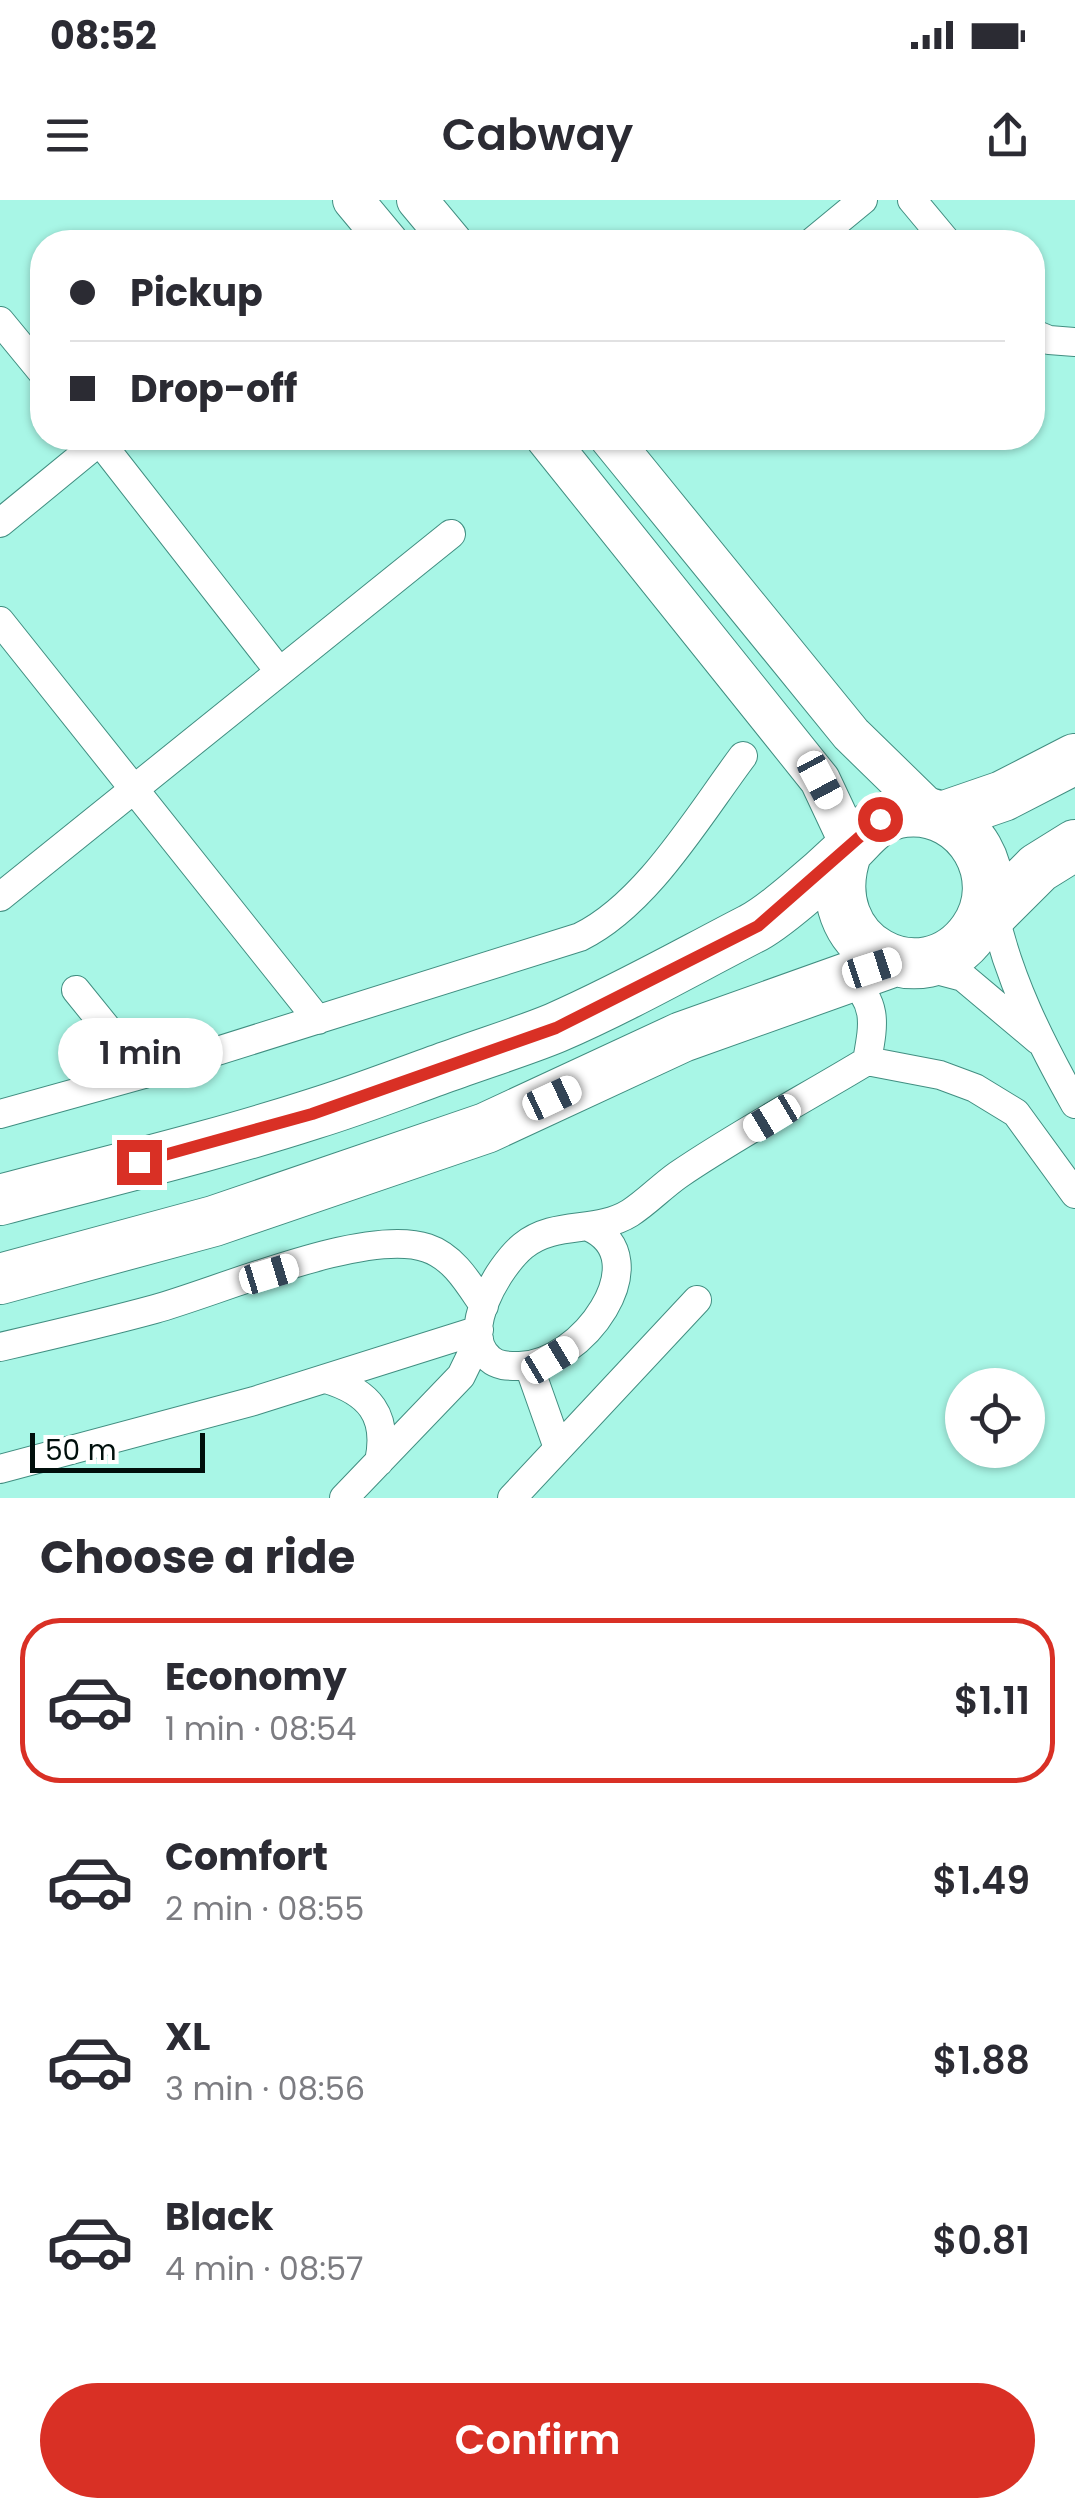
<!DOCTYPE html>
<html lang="en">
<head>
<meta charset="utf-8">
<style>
  body { margin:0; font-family:Poppins,sans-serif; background:#f7f7f7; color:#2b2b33; height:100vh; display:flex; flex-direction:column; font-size:38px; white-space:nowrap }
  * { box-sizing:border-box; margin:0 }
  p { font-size:32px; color:#7c7c81 }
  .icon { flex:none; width:55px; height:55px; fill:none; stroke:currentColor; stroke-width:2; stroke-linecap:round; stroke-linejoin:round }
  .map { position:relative; height:1298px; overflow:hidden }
  .panel { display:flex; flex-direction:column; background:#fff; flex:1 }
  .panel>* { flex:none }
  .guide { position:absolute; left:30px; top:30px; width:1015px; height:220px; border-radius:40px; box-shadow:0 2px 8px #0004; display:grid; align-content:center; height:220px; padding:0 40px; background:#fff }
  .buttons { position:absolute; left:945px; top:1168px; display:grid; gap:20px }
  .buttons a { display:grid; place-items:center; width:100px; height:100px; border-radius:50%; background:#fff; box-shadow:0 2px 8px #0004; font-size:50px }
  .scale { position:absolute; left:30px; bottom:25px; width:175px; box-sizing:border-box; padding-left:10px; border:5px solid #000f0c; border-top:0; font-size:28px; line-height:35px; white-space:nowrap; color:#000f0c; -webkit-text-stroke:8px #fff; paint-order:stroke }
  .end { position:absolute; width:45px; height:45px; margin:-22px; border:12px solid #d93025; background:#fff; box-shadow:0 0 0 5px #fff }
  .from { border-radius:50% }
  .bubble { position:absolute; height:70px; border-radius:35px; background:#fff; box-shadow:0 2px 8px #0004; font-size:32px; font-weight:600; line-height:70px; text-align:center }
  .car { position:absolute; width:30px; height:60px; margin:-30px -15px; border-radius:12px; box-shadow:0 0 8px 2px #0007; background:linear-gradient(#fff 24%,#345 0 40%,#fff 0 76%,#345 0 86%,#fff 0) }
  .guide b { display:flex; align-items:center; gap:35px; height:95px; font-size:38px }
  .guide b+b { border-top:2px solid #e1e1e2 }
  .guide i { width:25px; height:25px; background:#2b2b33 }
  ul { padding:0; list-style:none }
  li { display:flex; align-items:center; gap:30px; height:165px; margin:0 20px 15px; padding:0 20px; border:5px solid transparent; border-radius:40px }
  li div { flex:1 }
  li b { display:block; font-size:38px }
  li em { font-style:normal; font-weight:600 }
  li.current { border-color:#d93025 }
  li>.icon { width:90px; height:90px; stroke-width:1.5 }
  h2 { padding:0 40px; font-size:45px; line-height:120px }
  .action { display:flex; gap:20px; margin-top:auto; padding:20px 40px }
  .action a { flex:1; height:115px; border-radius:60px; background:#d93025; color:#fff; font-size:40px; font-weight:600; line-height:115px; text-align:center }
  .status { display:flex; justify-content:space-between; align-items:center; height:70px; padding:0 50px; background:#fff; direction:ltr }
  .status svg { height:28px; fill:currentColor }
  header { display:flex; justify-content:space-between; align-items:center; height:130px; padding:0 40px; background:#fff; font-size:45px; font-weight:600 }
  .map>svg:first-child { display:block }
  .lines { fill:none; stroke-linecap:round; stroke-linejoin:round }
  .street-casing { stroke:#418e81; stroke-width:30 }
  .secondary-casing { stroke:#418e81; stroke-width:42 }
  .highway-casing { stroke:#418e81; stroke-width:52 }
  .street { stroke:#fff; stroke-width:28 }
  .secondary { stroke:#fff; stroke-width:40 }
  .highway { stroke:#fff; stroke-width:50 }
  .route { stroke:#d93025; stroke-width:12 }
</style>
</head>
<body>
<div class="status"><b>08:52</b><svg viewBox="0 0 49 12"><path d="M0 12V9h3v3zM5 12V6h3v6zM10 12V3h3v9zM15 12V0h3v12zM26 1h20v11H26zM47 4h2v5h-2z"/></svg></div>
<header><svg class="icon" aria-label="menu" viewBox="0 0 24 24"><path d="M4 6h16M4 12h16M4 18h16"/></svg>Cabway<svg class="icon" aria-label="share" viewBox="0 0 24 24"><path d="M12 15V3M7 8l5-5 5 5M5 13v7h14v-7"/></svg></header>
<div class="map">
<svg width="1075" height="1298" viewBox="0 0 1075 1298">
  <rect width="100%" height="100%" fill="#a8f6e6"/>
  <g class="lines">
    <defs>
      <path id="street" d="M912 0 947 42
        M812 42 863 0
        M0 121 42 172
        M1032 133 1049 140 1075 142
        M97 238 279 471
        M0 323 100 241
        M0 421 318 820
        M0 697 451 334
        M993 708C1008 778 1040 842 1075 904
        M925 767 963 777 1038 840
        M848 775C878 804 874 822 867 861
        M76 790 144 874
        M0 914 144 874 580 737C647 704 698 616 743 556
        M589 1027C659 1058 582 1167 518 1166 508 1166 498 1166 490 1159 458 1133 499 1066 523 1046 555 1020 596 1034 630 1013 647 1002 661 987 678 975 738 934 804 899 867 861L940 875 975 888 1016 913 1075 994
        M0 1147C52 1135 104 1123 155 1109 220 1091 366 1027 427 1048 454 1057 469 1084 484 1106
        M529 1166 558 1248
        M326 1179C369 1192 389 1215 379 1262
        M0 1269 254 1201 479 1130
        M344 1298 461 1176 479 1139
        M512 1298 697 1100"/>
      <path id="secondary" d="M353 0 388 42
        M417 0 452 42
        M546 238 820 580 851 646
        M610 238 851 534 933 614"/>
      <path id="highway" d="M942 617 1003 596 1075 559
        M977 729 1038 668 1075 645
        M0 1000C104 972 211 947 313 914 359 900 404 882 449 866 484 853 521 842 555 828 622 799 687 762 751 729 774 718 825 672 845 653 864 635 876 615 905 612 969 605 1011 679 974 731 924 802 812 747 847 651
        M0 1079 214 1021 486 928 682 837 895 761"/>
    </defs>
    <!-- street casing -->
    <use href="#street" class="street-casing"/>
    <!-- secondary casing -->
    <use href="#secondary" class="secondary-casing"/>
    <!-- highway casing -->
    <use href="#highway" class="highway-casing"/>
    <!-- street -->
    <use href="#street" class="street"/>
    <!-- secondary -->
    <use href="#secondary" class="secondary"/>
    <!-- highway -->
    <use href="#highway" class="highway"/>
  </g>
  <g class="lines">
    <!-- route -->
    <path class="route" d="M139 962 312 914 556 828 758 726 880 619"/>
  </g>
</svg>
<div class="buttons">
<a><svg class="icon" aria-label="locate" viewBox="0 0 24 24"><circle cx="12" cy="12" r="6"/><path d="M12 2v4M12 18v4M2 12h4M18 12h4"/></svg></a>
</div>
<div class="scale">50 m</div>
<i class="end from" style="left:880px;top:619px"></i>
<i class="end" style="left:139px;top:962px"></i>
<div class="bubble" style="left:58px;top:818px;width:165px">1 min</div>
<i class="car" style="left:820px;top:580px;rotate:152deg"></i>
<i class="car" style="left:872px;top:768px;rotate:72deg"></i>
<i class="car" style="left:552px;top:898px;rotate:65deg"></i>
<i class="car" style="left:772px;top:918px;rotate:239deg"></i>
<i class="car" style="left:269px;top:1074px;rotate:73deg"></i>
<i class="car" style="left:550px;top:1160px;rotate:59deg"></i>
<div class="guide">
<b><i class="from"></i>Pickup</b>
<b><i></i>Drop-off</b>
</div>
</div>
<section class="panel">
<h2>Choose a ride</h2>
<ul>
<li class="current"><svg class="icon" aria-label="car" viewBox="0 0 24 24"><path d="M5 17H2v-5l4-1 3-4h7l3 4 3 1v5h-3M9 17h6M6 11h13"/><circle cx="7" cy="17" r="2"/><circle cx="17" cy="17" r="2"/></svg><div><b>Economy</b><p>1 min · 08:54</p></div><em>$1.11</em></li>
<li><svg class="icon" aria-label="car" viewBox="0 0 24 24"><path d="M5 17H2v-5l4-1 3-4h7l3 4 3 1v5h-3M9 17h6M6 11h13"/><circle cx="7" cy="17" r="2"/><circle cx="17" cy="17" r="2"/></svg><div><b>Comfort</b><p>2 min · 08:55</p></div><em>$1.49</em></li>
<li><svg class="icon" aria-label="car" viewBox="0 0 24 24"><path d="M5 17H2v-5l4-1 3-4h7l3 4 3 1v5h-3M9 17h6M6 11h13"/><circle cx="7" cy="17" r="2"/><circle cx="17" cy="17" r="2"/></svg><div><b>XL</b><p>3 min · 08:56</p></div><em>$1.88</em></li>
<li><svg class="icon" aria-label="car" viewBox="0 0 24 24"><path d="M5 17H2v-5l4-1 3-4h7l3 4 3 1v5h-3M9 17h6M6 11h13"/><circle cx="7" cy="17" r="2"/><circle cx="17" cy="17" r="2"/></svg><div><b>Black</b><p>4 min · 08:57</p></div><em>$0.81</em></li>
</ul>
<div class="action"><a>Confirm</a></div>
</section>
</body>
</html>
